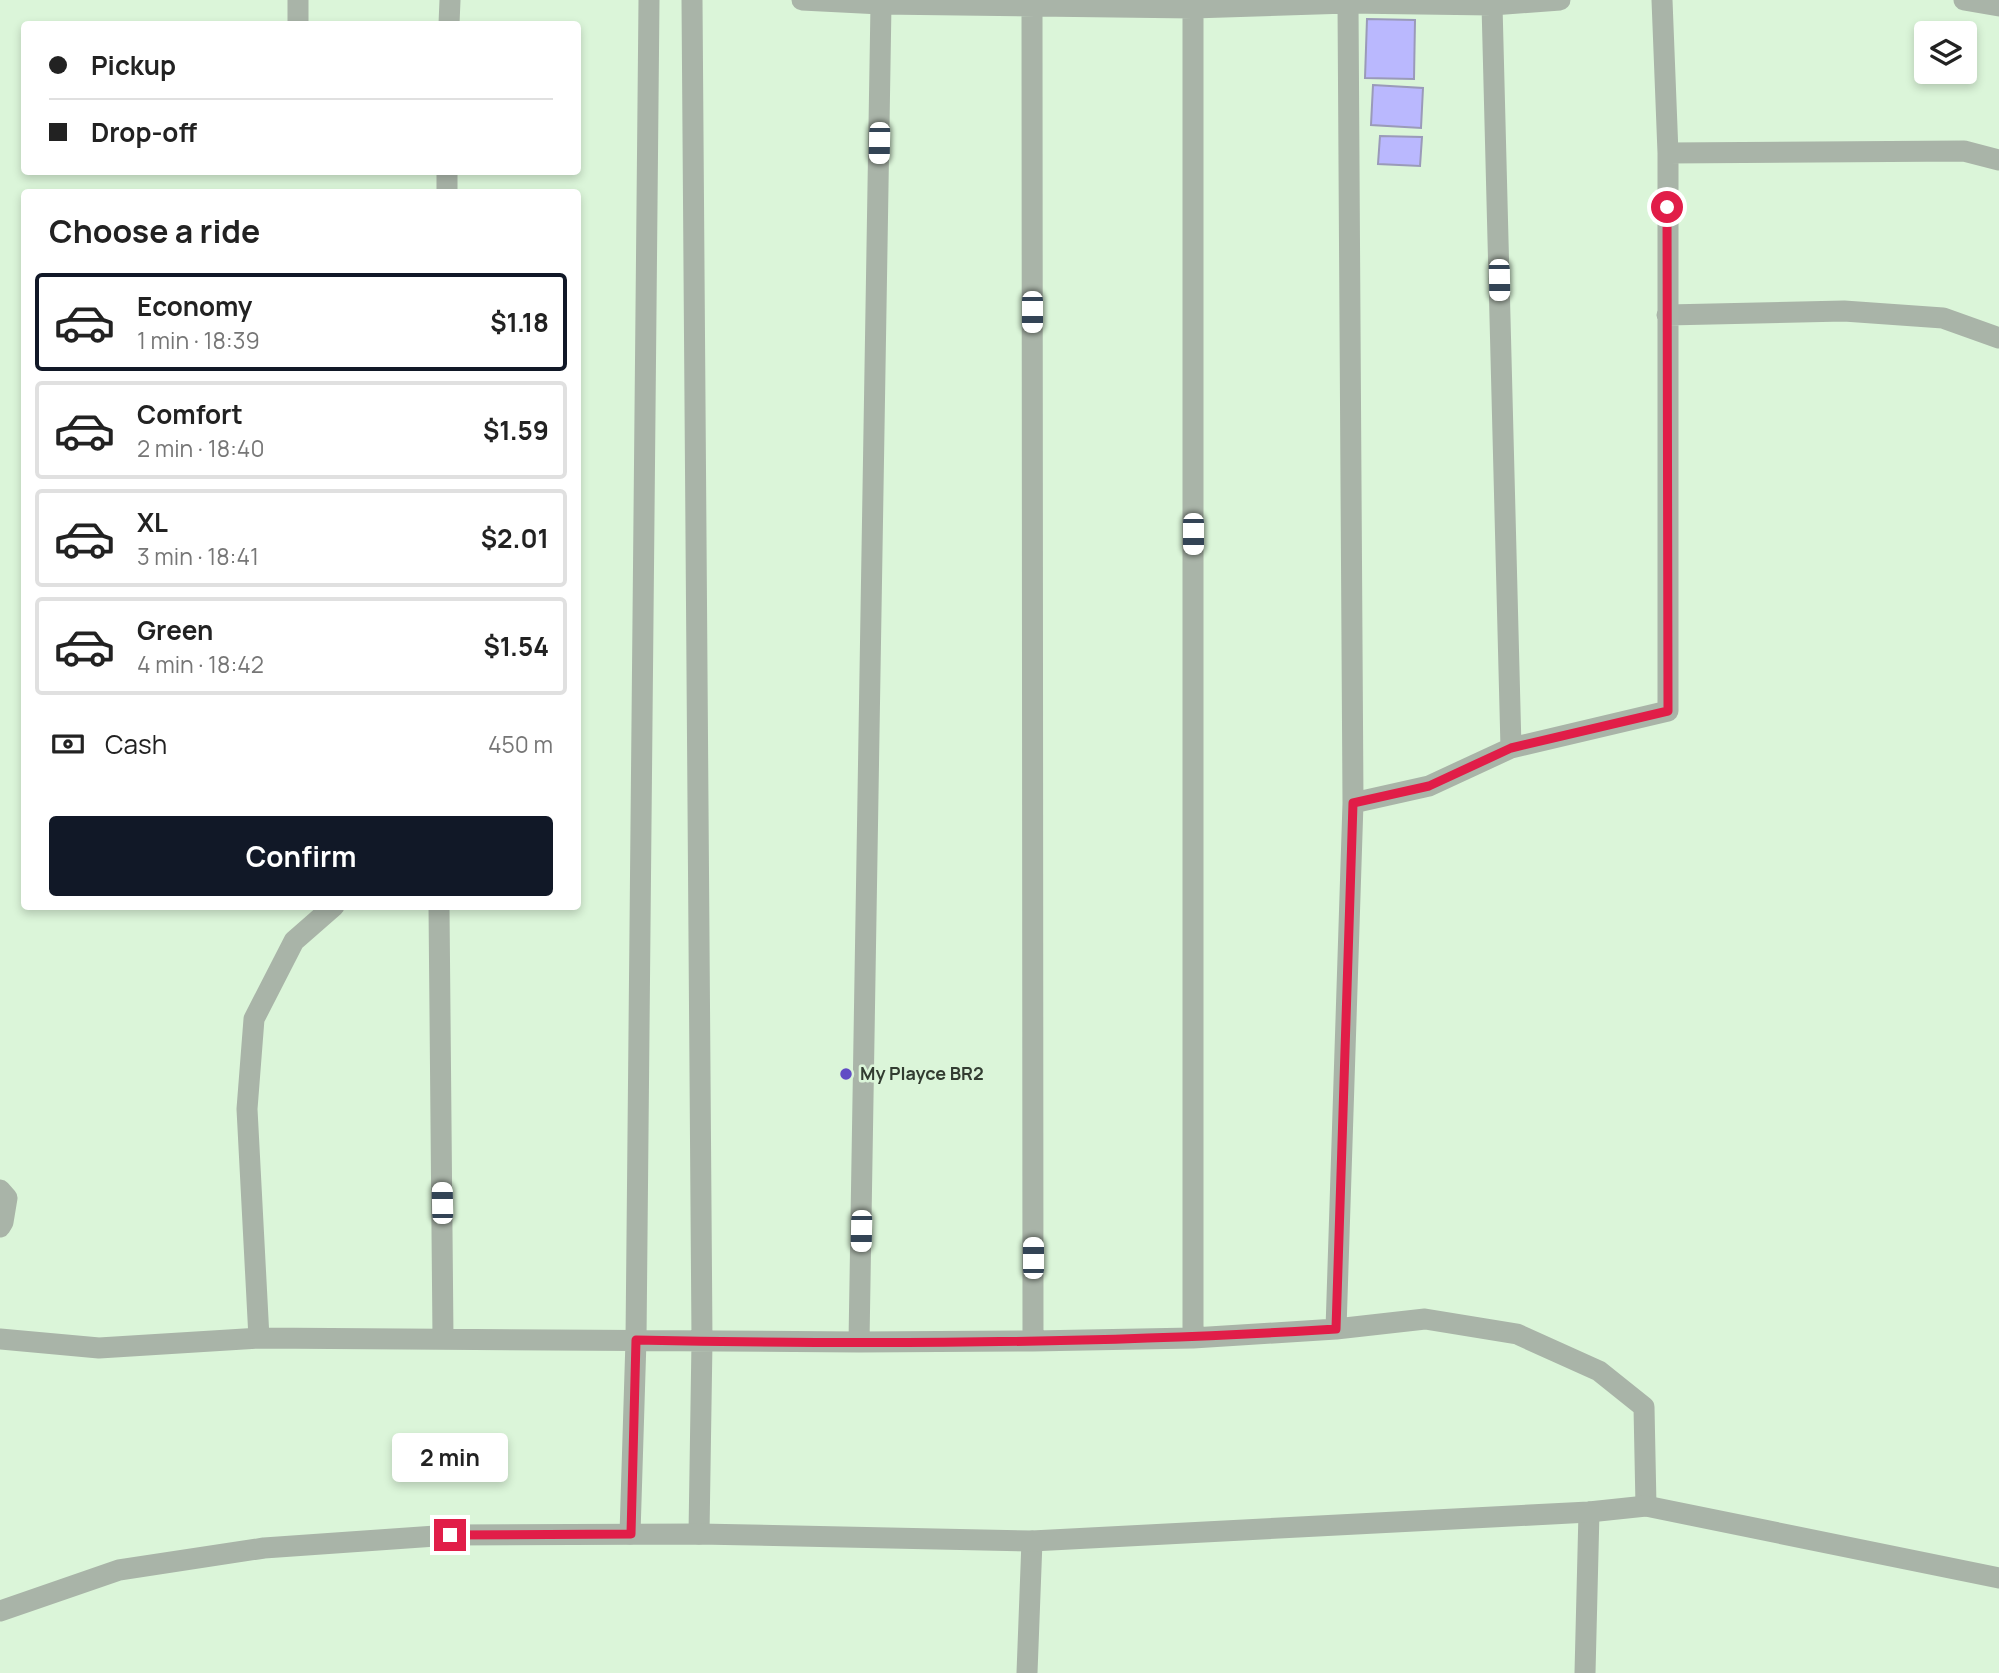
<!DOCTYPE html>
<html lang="en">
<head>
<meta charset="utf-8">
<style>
  body { margin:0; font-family:Manrope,sans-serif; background:#f6f6f6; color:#222; height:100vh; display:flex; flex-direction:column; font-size:26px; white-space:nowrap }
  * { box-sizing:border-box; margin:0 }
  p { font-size:23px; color:#767676 }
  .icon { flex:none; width:38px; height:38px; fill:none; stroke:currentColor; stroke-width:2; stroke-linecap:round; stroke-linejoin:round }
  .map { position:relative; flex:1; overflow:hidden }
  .panel { position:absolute; left:21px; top:189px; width:560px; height:721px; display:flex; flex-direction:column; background:#fff; border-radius:7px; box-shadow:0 4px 10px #0003 }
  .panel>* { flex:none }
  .banner { position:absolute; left:21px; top:21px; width:560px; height:154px; border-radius:7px; box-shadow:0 4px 10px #0003; display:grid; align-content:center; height:154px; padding:0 28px; background:#fff }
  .tools { position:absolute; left:1914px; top:21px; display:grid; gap:14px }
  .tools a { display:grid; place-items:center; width:63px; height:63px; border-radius:7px; background:#fff; box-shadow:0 4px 10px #0003; font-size:35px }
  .end { position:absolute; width:32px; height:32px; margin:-16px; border:9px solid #e11d48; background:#fff; box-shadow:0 0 0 4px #fff }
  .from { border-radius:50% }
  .bubble { position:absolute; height:49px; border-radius:7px; background:#fff; box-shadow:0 4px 10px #0003; font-size:23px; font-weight:700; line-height:49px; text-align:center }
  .car { position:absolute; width:21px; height:42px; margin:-21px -10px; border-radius:9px; box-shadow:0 0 5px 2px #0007; background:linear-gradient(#fff 24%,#345 0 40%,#fff 0 76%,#345 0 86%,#fff 0) }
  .banner b { display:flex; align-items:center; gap:24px; height:66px; font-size:26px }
  .banner b+b { border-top:2px solid #e0e0e0 }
  .banner i { width:18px; height:18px; background:#222 }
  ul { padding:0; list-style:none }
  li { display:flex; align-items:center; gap:21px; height:98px; margin:0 14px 10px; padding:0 14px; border:4px solid #e0e0e0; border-radius:7px }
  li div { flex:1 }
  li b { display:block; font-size:26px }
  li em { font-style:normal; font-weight:700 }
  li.active { border-color:#111827 }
  li>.icon { width:63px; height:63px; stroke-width:1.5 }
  h2 { padding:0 28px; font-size:32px; line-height:84px }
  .pay { display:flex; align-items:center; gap:18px; height:77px; padding:0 28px; font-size:26px }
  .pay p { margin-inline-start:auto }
  .primary-button { display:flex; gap:14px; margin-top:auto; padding:14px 28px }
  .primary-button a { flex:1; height:80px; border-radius:7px; background:#111827; color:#fff; font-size:28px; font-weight:700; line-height:80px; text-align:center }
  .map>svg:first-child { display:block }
  .building { fill:#bab8fe; stroke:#9a9ab9; stroke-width:2 }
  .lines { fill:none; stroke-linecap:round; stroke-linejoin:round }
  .minor { stroke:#a9b4a8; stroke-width:21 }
  .tertiary { stroke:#a9b4a8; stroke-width:21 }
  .route { stroke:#e11d48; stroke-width:9 }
  .poi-dot { fill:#604cc5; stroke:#dbf5d9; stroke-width:2.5 }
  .labels { text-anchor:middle; stroke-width:5; stroke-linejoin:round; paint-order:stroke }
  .poi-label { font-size:18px; font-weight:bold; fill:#323c31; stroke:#dbf5d9; text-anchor:start }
</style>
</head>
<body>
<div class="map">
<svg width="1999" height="1673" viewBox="0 0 1999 1673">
  <rect width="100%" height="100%" fill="#dbf5d9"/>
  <!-- building -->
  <path class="building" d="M1367 19 1415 20 1414 79 1365 78Z
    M1373 85 1423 88 1421 128 1371 125Z
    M1380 136 1422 137 1420 166 1378 164Z"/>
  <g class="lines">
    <!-- minor -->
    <path class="minor" d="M298 0V24
      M692 0 702 1341 699 1534
      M802 0 881 4 1193 8 1348 3 1492 5 1560 0
      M1964 0 1999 6
      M1032 6 1033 1341
      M449 24 450 0
      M1668 153 1964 151 1999 160
      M447 192V172
      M1667 315 1844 311 1943 318 1999 338
      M1511 748 1668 711V153L1662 0
      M1353 803 1429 786 1511 748 1492 5
      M439 906 443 1338
      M0 1190 7 1198 3 1222 0 1227
      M1336 1329 1353 803 1348 3
      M259 1338 247 1109 254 1019 294 941 334 906
      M1193 1338V8
      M0 1339 99 1348 259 1338 859 1342 1033 1341 1193 1338 1336 1329 1425 1319 1517 1334 1599 1371 1644 1407 1646 1506
      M859 1342 881 4
      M630 1534 636 1340 649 0
      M1027 1673 1032 1541
      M1585 1673 1589 1512"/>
    <!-- tertiary -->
    <path class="tertiary" d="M0 1611 119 1570 264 1548 450 1535 699 1534 1032 1541 1589 1512 1646 1506 1999 1578"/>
  </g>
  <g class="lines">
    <!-- route -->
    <path class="route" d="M450 1535 631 1534 636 1340C869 1345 1103 1344 1336 1329L1353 803 1429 786 1511 748 1668 711 1667 207"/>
  </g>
  <!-- markers -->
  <circle class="poi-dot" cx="846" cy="1074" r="7"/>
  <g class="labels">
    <!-- poi labels -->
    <g class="poi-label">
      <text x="860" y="1080">My Playce BR2</text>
    </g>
  </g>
</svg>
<div class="tools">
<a><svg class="icon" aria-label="layers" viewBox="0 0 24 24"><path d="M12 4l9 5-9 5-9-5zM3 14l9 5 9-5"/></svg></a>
</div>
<i class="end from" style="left:1667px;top:207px"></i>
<i class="end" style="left:450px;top:1535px"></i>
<div class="bubble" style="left:392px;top:1433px;width:116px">2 min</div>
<i class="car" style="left:879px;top:143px;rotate:181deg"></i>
<i class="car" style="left:1499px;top:280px;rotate:179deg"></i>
<i class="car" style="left:1032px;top:312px;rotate:180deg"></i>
<i class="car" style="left:1193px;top:534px;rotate:180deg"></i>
<i class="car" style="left:442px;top:1203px;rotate:359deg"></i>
<i class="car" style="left:861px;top:1231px;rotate:181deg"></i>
<i class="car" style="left:1033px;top:1258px;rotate:0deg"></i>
<div class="banner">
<b><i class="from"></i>Pickup</b>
<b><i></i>Drop-off</b>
</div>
<section class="panel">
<h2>Choose a ride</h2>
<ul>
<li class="active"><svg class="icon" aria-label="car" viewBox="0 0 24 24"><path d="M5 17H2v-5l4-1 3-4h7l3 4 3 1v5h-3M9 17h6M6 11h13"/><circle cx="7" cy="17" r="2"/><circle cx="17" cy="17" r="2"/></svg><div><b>Economy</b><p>1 min · 18:39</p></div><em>$1.18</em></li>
<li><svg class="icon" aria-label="car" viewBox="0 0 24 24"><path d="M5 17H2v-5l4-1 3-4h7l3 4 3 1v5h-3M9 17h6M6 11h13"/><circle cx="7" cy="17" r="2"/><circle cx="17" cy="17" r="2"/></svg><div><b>Comfort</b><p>2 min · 18:40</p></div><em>$1.59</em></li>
<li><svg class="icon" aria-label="car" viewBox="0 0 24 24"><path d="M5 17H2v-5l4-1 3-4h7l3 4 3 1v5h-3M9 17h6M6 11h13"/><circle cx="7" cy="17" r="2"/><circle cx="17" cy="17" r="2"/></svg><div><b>XL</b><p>3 min · 18:41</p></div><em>$2.01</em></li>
<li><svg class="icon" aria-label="car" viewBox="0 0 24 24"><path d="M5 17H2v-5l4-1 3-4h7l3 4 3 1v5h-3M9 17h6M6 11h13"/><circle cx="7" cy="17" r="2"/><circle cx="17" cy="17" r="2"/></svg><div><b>Green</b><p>4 min · 18:42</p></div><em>$1.54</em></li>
</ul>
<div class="pay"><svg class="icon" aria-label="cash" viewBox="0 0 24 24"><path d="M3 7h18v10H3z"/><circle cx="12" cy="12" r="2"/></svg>Cash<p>450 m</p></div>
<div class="primary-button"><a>Confirm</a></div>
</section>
</div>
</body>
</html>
